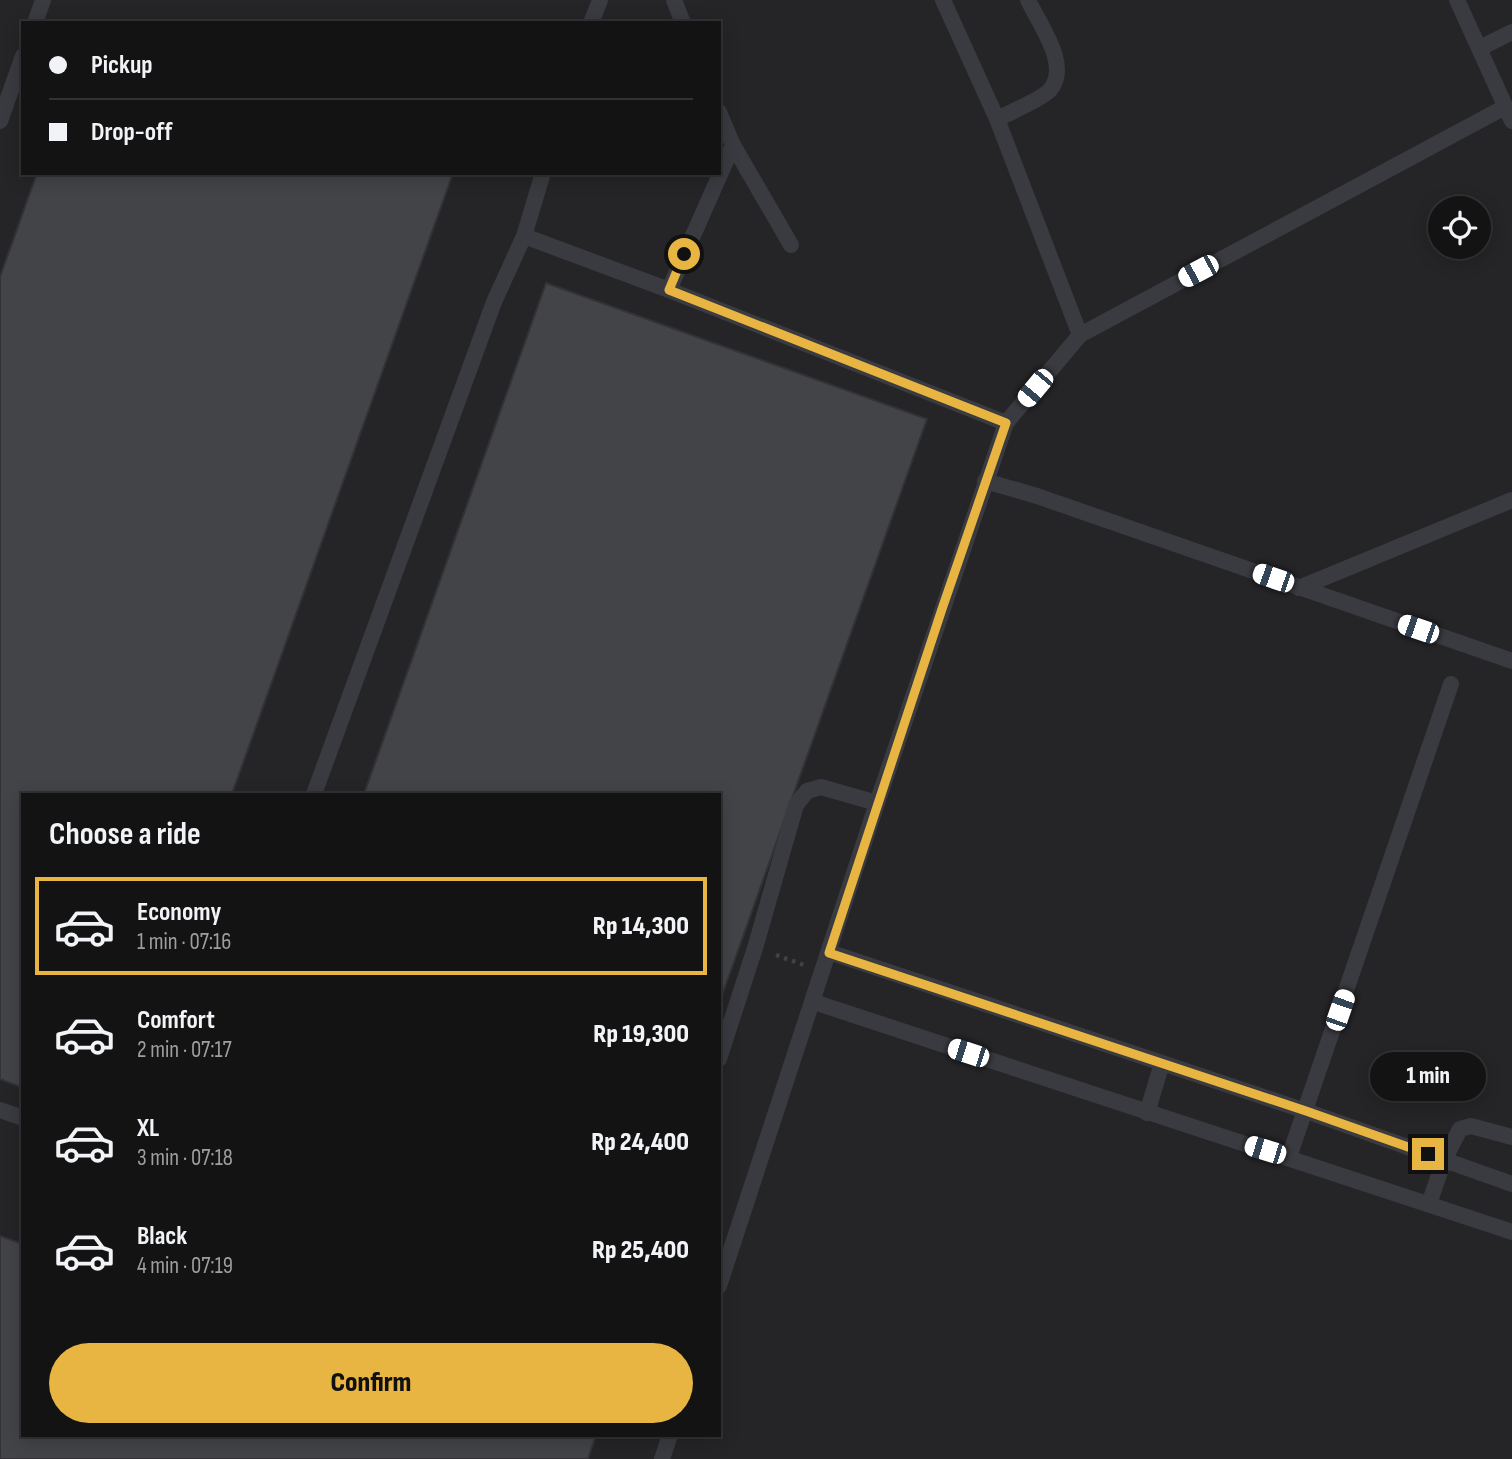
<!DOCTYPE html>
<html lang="en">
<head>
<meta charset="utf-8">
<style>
  body { margin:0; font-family:"Sofia Sans Condensed",sans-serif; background:#1c1c1d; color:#f1f3f6; height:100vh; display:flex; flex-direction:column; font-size:26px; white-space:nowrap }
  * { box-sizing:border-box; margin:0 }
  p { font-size:23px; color:#9d9ea0 }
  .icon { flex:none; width:38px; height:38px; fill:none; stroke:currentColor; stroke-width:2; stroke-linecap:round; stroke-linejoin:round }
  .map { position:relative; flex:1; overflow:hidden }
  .side { position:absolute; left:21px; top:793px; width:700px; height:644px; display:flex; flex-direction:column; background:#131314; border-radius:0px; box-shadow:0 4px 18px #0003,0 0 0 2px #323234 }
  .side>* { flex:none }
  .hud { position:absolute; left:21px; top:21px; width:700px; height:154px; border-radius:0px; box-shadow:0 4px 18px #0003,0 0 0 2px #323234; display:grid; align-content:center; height:154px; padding:0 28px; background:#131314 }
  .controls { position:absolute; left:1428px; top:196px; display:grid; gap:14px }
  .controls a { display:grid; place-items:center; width:63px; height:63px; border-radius:50%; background:#131314; box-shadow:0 4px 18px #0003,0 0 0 2px #323234; font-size:35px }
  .end { position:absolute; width:32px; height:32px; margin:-16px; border:9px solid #e9b542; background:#111; box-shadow:0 0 0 4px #111 }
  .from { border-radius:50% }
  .bubble { position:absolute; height:49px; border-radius:24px; background:#131314; box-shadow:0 4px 18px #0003,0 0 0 2px #323234; font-size:23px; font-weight:800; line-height:49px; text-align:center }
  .car { position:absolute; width:21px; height:42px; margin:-21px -10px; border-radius:9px; box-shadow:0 0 5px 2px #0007; background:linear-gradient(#fff 24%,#345 0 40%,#fff 0 76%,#345 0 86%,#fff 0) }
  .hud b { display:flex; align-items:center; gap:24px; height:66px; font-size:26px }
  .hud b+b { border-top:2px solid #323234 }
  .hud i { width:18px; height:18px; background:#f1f3f6 }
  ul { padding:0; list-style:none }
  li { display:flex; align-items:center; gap:21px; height:98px; margin:0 14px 10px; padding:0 14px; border:4px solid transparent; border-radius:0px }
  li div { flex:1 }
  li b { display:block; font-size:26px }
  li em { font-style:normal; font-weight:800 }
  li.selected { border-color:#e9b542 }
  li>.icon { width:63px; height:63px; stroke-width:1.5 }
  h2 { padding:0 28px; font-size:32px; line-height:84px }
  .action { display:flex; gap:14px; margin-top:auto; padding:14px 28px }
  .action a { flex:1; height:80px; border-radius:42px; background:#e9b542; color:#111; font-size:28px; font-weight:800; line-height:80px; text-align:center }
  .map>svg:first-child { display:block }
  .built { fill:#252528; fill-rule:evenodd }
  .building { fill:#434448; stroke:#333337; stroke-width:2 }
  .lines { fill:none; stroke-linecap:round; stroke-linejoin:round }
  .path { stroke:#404246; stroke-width:4.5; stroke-dasharray:3.5 5; stroke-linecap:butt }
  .service { stroke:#3a3b40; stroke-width:16 }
  .route { stroke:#e9b542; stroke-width:9 }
</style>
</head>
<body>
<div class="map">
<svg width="1512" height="1459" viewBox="0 0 1512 1459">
  <rect width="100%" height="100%" fill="#19191b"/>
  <!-- built -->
  <path class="built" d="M0 0H1512V1459H0ZM23 23H719V173H23ZM1440 208H1479V247H1440ZM23 794H719V1435H23Z"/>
  <!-- building -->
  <path class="building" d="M37 173H443L452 176 232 794H23V1088L0 1079V277Z
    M546 283 927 419 719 1004V794H364Z
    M0 1236 23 1244V1435H585L595 1438 588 1459H0Z"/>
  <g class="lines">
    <!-- path -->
    <path class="path" d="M776 955 804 965"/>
    <!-- service -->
    <path class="service" d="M674 0 683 23
      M943 0 997 119 1080 335
      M1457 0 1512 121
      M35 23 43 0
      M591 23 600 0
      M1480 48 1512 32
      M719 112 733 145 791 245
      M997 119C1009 113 1042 99 1050 90 1071 65 1039 24 1028 0
      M0 121 23 56
      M524 236 669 290 1006 423
      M669 290 733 145
      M985 481 1037 496 1512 661
      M1299 588 1512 500
      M314 794 494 302 524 236 543 173
      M829 952 1306 1111 1512 1184
      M814 1002 1512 1232
      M719 1059 755 948 796 805 807 791 821 787 877 803
      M0 1110 23 1118
      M1147 1113 1162 1063
      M1289 1157 1451 684
      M1429 1204 1444 1160 1460 1129 1471 1126 1512 1137
      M719 1286 877 803 1006 423 1080 335 1505 107
      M662 1459 670 1435"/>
  </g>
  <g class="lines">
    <!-- route -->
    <path class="route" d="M684 254 669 290 1006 423 942 609 829 953 1306 1111 1428 1154"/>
  </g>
</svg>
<div class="controls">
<a><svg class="icon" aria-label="locate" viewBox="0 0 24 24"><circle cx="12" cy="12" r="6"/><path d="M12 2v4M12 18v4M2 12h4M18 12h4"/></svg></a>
</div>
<i class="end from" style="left:684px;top:254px"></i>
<i class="end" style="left:1428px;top:1154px"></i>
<div class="bubble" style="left:1370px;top:1052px;width:116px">1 min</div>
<i class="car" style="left:1198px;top:271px;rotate:242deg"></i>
<i class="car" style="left:1035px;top:388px;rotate:220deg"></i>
<i class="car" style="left:1273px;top:578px;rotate:289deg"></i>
<i class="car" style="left:1418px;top:629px;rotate:289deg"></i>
<i class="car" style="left:1340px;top:1010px;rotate:19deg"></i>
<i class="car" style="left:968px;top:1053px;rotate:288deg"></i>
<i class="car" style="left:1265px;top:1150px;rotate:287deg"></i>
<div class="hud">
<b><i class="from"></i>Pickup</b>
<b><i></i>Drop-off</b>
</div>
<section class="side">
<h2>Choose a ride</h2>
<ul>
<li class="selected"><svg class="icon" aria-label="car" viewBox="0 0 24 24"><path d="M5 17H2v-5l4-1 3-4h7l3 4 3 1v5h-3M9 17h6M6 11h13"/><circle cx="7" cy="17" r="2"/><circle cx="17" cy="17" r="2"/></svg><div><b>Economy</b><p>1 min · 07:16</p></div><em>Rp 14,300</em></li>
<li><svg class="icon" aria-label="car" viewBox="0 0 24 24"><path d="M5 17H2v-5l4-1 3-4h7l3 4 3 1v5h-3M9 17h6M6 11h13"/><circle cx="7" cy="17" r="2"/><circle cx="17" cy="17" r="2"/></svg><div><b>Comfort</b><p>2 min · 07:17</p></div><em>Rp 19,300</em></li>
<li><svg class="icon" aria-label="car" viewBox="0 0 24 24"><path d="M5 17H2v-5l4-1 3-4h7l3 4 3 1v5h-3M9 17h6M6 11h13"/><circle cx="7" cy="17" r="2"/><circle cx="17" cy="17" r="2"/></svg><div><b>XL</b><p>3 min · 07:18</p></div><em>Rp 24,400</em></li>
<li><svg class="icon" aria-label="car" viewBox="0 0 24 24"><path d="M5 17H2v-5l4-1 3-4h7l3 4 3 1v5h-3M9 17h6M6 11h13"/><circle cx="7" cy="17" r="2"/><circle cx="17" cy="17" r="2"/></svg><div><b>Black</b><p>4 min · 07:19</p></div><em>Rp 25,400</em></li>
</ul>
<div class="action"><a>Confirm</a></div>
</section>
</div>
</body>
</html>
